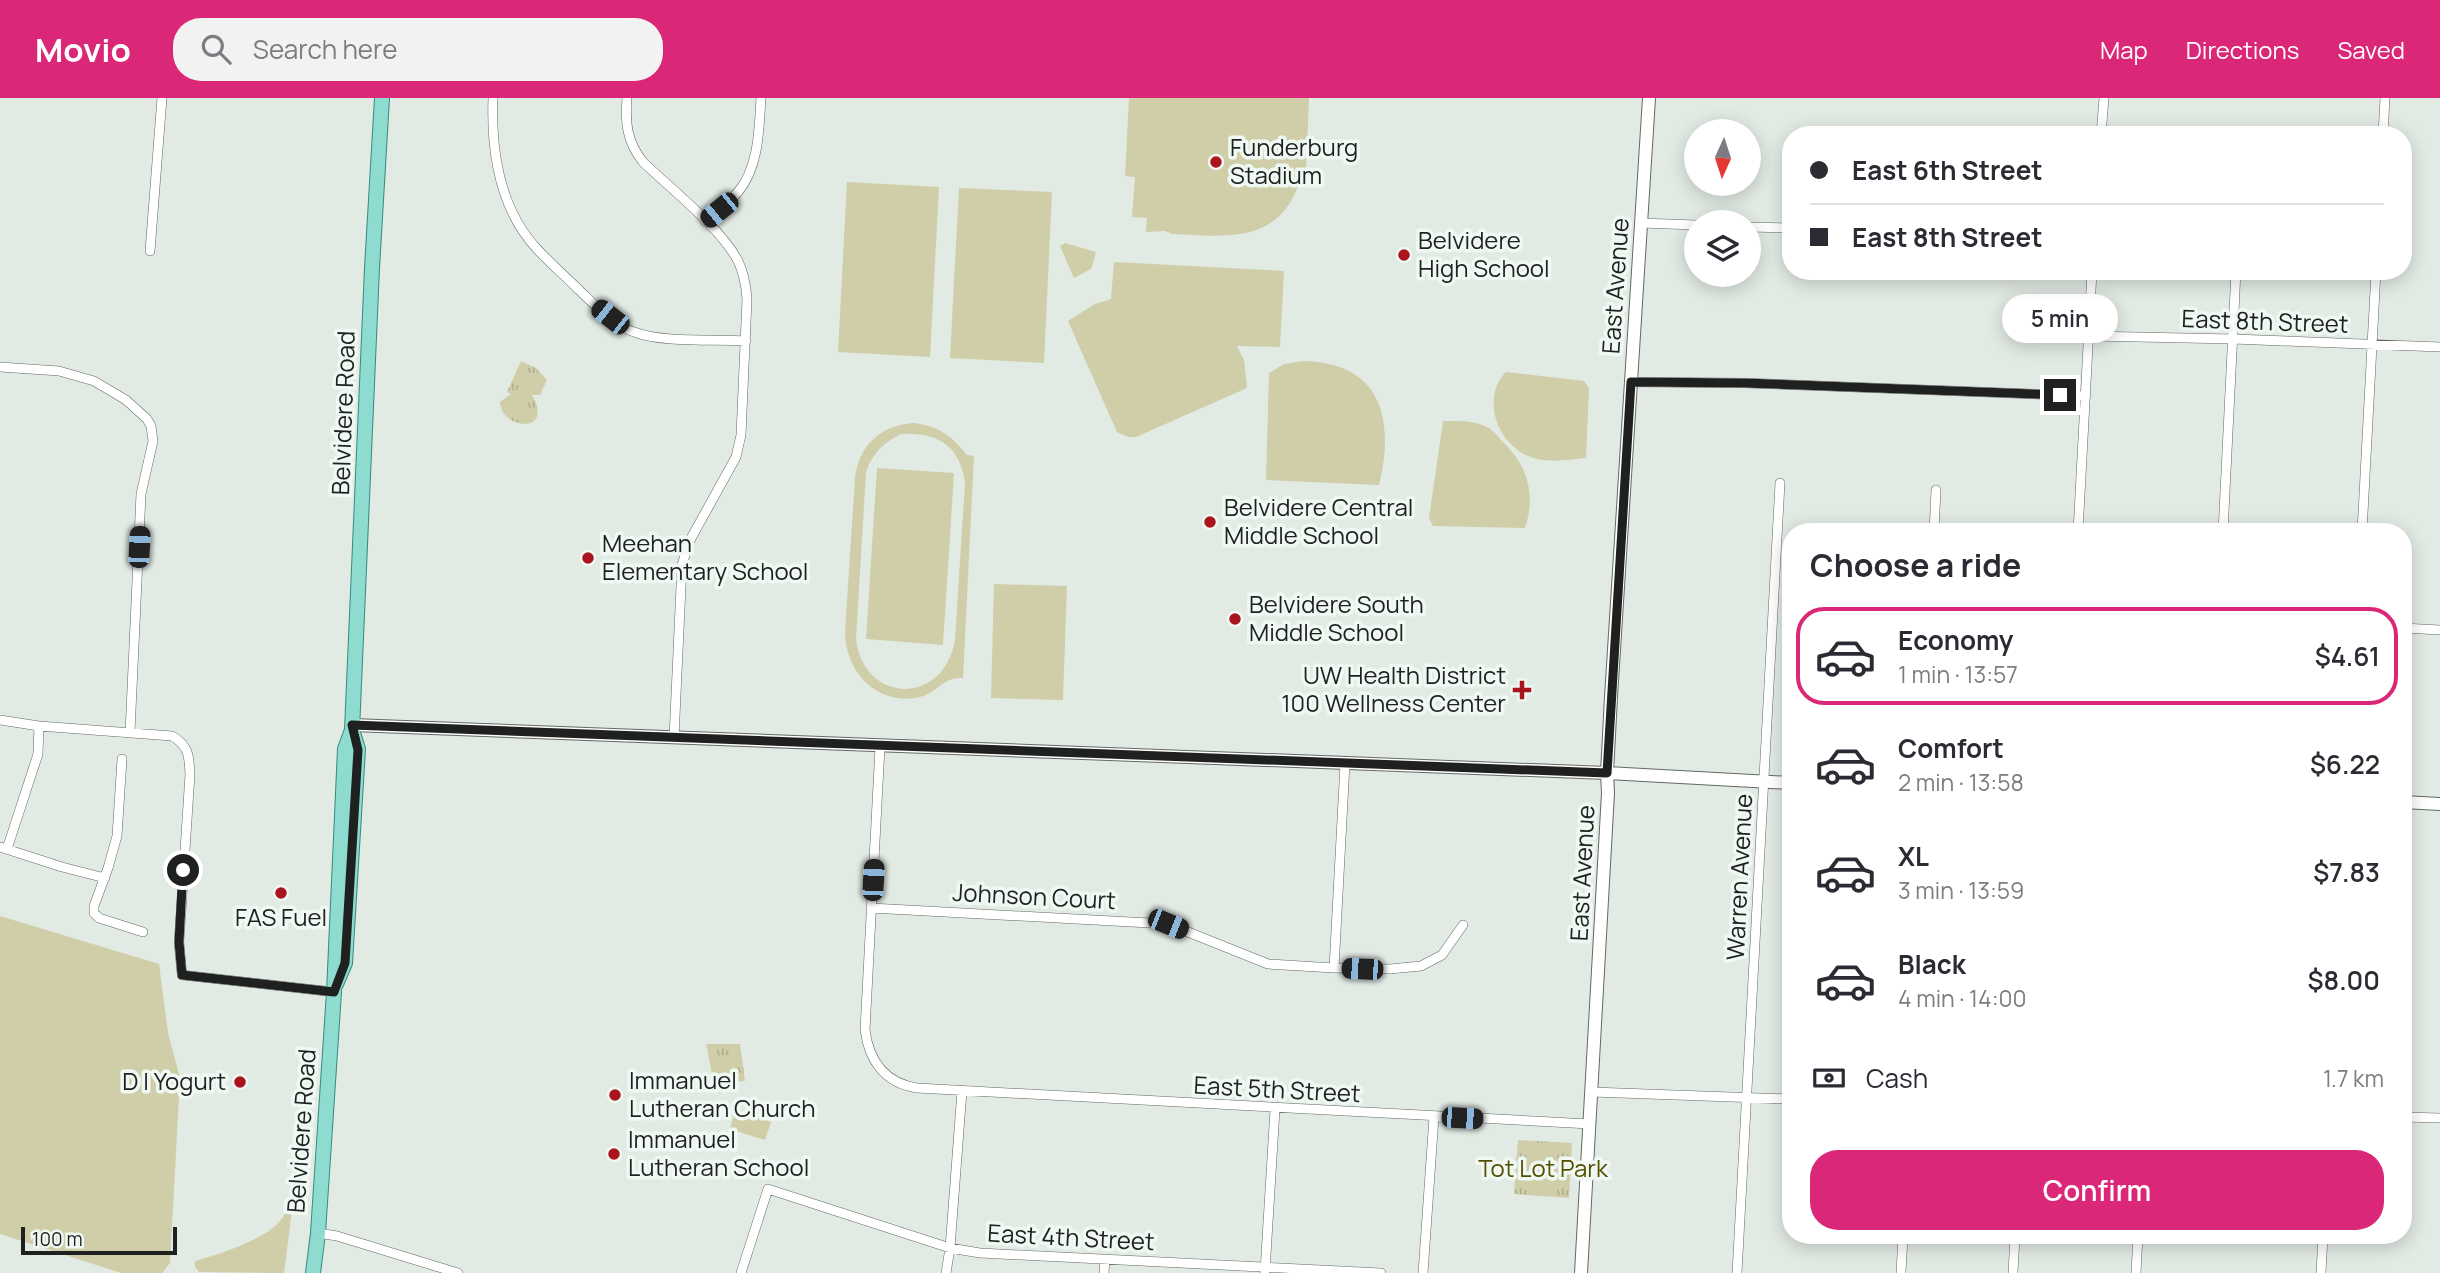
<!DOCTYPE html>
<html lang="en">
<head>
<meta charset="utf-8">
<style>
  body { margin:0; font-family:Manrope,sans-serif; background:#f2f2f3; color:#2b2b33; height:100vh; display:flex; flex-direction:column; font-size:26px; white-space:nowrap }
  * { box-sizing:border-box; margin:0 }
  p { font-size:23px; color:#7c7c81 }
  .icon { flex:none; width:38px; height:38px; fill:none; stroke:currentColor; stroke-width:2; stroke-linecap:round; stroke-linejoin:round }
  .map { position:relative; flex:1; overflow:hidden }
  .panel { position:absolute; left:1782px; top:425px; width:630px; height:721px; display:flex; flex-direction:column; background:#fff; border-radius:28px; box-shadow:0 4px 18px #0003 }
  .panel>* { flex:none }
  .top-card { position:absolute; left:1782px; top:28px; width:630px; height:154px; border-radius:28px; box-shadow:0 4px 18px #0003; display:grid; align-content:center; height:154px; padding:0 28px; background:#fff }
  .needle { width:46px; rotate:183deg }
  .tools { position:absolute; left:1684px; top:21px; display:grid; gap:14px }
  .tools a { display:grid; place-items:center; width:77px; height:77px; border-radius:50%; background:#fff; box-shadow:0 4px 18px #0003; font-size:35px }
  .scale { position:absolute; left:21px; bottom:18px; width:156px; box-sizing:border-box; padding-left:7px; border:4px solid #1e211f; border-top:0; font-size:19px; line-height:24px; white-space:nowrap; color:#1e211f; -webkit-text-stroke:5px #eff8f2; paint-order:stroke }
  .end { position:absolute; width:32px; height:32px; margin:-16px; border:9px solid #1e211f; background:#fff; box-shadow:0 0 0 4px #fff }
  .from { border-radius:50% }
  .bubble { position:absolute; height:49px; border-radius:24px; background:#fff; box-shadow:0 4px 18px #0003; font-size:23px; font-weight:600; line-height:49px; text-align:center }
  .car { position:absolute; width:21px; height:42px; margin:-21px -10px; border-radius:9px; box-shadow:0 0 5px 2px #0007; background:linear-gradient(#222 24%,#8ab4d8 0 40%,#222 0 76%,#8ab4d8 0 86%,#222 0) }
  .top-card b { display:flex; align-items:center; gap:24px; height:66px; font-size:26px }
  .top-card b+b { border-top:2px solid #e1e1e2 }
  .top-card i { width:18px; height:18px; background:#2b2b33 }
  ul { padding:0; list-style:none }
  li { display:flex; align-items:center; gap:21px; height:98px; margin:0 14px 10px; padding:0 14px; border:4px solid transparent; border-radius:28px }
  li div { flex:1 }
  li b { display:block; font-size:26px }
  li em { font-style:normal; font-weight:600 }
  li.active { border-color:#db2777 }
  li>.icon { width:63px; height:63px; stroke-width:1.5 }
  h2 { padding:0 28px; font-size:32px; line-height:84px }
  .pay { display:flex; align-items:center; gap:18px; height:77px; padding:0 28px; font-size:26px }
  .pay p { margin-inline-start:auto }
  .action { display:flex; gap:14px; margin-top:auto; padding:14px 28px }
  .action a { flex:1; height:80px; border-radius:28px; background:#db2777; color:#fff; font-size:28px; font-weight:600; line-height:80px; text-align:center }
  header { display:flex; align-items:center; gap:42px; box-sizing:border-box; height:98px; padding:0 35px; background:#db2777; color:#fff }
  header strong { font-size:33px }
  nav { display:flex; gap:38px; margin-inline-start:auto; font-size:24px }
  .search { width:490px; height:63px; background:#f2f2f3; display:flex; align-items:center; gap:18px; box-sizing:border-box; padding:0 24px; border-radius:28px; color:#7c7c81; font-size:26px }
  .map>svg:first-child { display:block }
  .grass { fill:#d0cda9; fill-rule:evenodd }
  .park { fill:url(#park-tufts) }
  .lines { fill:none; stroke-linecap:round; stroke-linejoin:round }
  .street-casing { stroke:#626964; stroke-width:10 }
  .secondary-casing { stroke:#626964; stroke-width:14 }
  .primary-casing { stroke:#358a7e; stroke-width:16 }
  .street { stroke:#fff; stroke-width:9 }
  .secondary { stroke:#fff; stroke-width:12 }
  .primary { stroke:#8edbd0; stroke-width:14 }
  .route { stroke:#1e211f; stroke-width:9 }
  .poi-dot { fill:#aa151d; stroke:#eff8f2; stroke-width:2.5 }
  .labels { text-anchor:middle; stroke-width:7; stroke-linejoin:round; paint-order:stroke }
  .poi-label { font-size:24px; fill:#1e211f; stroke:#eff8f2; text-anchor:start }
  .street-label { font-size:24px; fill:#1e211f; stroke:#eff8f2 }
  .park-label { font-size:24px; fill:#564f00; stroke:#eff8f2 }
</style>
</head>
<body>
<header>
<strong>Movio</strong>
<div class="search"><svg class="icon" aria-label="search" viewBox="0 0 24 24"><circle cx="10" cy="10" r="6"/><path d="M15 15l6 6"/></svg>Search here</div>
<nav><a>Map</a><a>Directions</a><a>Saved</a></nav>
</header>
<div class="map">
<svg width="2440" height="1175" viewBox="0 0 2440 1175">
  <defs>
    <pattern id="park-tufts" width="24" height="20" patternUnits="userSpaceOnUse" patternTransform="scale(1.75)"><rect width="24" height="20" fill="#d0cda9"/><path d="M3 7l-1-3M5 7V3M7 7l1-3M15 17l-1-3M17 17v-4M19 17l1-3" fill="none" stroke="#b2b091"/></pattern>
  </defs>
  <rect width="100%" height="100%" fill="#e2eae4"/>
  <!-- grass -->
  <path class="grass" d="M1129 0H1309L1306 73H1303C1284 146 1233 139 1172 136L1165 133 1146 134 1147 120 1132 119 1135 79 1125 78Z
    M847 84 939 89 930 259 838 254Z
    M959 90 1052 94 1044 265 950 260Z
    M1065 145 1096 154 1091 171 1074 180 1060 148Z
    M1114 164 1284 173 1280 249 1237 248 1244 262 1247 290 1136 339H1128L1117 334 1068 223 1095 206 1111 201Z
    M1304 263C1382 265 1395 322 1379 387L1266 382 1269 275 1284 266Z
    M1506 274 1584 283 1589 290 1586 360C1566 362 1544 366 1526 357 1495 342 1482 298 1506 274Z
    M1443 323C1457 323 1474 322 1487 329 1493 332 1498 339 1503 344 1528 368 1536 397 1525 430L1433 428 1429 420Z
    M914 325C939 328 952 338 967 357L974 358 963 580C942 579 939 594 920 599 878 609 845 574 845 534L855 380C859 347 881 327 914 325ZM901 336C937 334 960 347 965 385L955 541C945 608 864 607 856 541L866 374C873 355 883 345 901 336Z
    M877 370 954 375 943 547 866 541Z
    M994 486 1067 488 1063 602 991 600Z
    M0 818 159 866 168 935 180 980 170 1165 162 1175H121L0 1136Z
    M735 1013 771 1024 765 1042 730 1031Z
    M295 1088 284 1175 199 1174 195 1169V1163C220 1156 269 1141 283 1119 289 1110 292 1098 295 1088Z"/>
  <!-- park -->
  <path class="park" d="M521 263 536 270 547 282 540 297H532C555 337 501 332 500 304L511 296 507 294Z
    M706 946H740L745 983 714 986Z
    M1518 1042 1572 1045 1569 1100 1514 1096Z"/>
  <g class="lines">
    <defs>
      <path id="street" d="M493 0C491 53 499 110 537 151 550 165 565 178 579 192 595 207 613 227 634 234 663 245 714 241 746 243
        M627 0C625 25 627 44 643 64 670 90 722 131 738 163 744 175 746 188 747 201L741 337 736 359 689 444 682 467 674 640
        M2101 37 2104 0
        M2383 37 2385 0
        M705 123C716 114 729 105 738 94 759 69 759 31 761 0
        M1641 125 1696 127
        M1748 129 1790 130
        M150 153 162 0
        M2089 238 2233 241 2440 249
        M0 269 59 273 94 283 126 302 147 321 151 328 153 343 141 396 130 634
        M1631 284 1744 285 2086 298
        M1934 434 1936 392
        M2078 434 2092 173
        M2223 434 2236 173
        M2362 434 2376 173
        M2403 530 2440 532
        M0 622 39 628 172 638C189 648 189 658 190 676L179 844 182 877 334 894
        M880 649 865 932C869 963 885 985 917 990L1590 1026
        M122 661 117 738 108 770 94 808V815L99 820 143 834
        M0 749 62 769 105 780
        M7 751 38 656 39 628
        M871 810 1168 826 1268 866 1334 870 1390 871 1421 868 1442 857 1463 827
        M1334 870 1345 666
        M1592 994 1790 1001
        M2403 1019 2440 1020
        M318 1135 337 1138 458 1175
        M1265 1173 1275 1011
        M741 1175 768 1091 950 1150 980 1155 1381 1175
        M946 1175 950 1150 962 993
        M1104 1175 1105 1162
        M1423 1175 1434 1019
        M1737 1175 1780 385
        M1901 1175 1903 1138
        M2013 1175 2015 1138
        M2136 1175 2138 1138
        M2321 1175 2323 1138"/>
      <path id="secondary" d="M352 627 1607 675 1790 685
        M2403 704 2440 706
        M1581 1175 1608 695 1607 675 1611 599 1649 0"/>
      <path id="primary" d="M336 886 345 865 358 651 352 632
        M313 1175 318 1135 334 894 345 651 352 632 372 170 382 0"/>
    </defs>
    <!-- street casing -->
    <use href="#street" class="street-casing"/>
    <!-- secondary casing -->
    <use href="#secondary" class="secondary-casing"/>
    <!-- primary casing -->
    <use href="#primary" class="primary-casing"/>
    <!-- street -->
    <use href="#street" class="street"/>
    <!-- secondary -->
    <use href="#secondary" class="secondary"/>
    <!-- primary -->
    <use href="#primary" class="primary"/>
  </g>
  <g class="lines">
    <!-- route -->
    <path class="route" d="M183 772 179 844 182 877 334 894 345 865 358 652 352 627 1607 675 1631 284 1744 285 2060 297"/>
  </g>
  <!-- markers -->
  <g class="poi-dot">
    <circle cx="1216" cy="64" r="7"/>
    <circle cx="1404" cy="157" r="7"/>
    <circle cx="1210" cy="424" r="7"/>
    <circle cx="588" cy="460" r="7"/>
    <circle cx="1235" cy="521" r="7"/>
    <path d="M1518.5 581.5h7v7h7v7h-7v7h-7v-7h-7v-7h7z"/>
    <circle cx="281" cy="795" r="7"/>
    <circle cx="240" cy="984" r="7"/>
    <circle cx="615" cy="997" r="7"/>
    <circle cx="614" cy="1056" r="7"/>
  </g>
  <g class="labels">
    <!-- poi labels -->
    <g class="poi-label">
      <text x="1230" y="58">Funderburg<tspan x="1230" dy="28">Stadium</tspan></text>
      <text x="1418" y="151">Belvidere<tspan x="1418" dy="28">High School</tspan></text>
      <text x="1224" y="418">Belvidere Central<tspan x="1224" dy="28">Middle School</tspan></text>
      <text x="602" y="454">Meehan<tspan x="602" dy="28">Elementary School</tspan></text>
      <text x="1249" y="515">Belvidere South<tspan x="1249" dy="28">Middle School</tspan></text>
      <text x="1506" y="586" text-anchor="end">UW Health District<tspan x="1506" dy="28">100 Wellness Center</tspan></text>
      <text x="281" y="828" text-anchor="middle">FAS Fuel</text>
      <text x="629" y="991">Immanuel<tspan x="629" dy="28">Lutheran Church</tspan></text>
      <text x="226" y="992" text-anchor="end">D I Yogurt</text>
      <text x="628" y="1050">Immanuel<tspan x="628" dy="28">Lutheran School</tspan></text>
    </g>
    <!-- street labels -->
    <g class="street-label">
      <text transform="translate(1616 188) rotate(-86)" y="8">East Avenue</text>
      <text transform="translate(2265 224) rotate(2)" y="8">East 8th Street</text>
      <text transform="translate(344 315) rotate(-88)" y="8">Belvidere Road</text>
      <text transform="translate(1583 775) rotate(-87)" y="8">East Avenue</text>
      <text transform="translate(1740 779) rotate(-87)" y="8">Warren Avenue</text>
      <text transform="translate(1034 799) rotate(3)" y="8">Johnson Court</text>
      <text transform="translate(1277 992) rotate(3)" y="8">East 5th Street</text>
      <text transform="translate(302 1033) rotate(-86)" y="8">Belvidere Road</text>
      <text transform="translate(1071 1140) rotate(3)" y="8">East 4th Street</text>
    </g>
    <!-- park labels -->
    <g class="park-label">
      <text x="1543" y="1079">Tot Lot Park</text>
    </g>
  </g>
</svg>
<div class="tools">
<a><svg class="needle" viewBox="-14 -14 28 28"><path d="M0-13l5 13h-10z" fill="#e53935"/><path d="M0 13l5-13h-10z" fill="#7c7c81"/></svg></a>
<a><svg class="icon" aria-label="layers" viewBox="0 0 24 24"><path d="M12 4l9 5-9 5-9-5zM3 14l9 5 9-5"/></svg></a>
</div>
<div class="scale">100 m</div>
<i class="end from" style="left:183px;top:772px"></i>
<i class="end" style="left:2060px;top:297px"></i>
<div class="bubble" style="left:2002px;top:196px;width:116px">5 min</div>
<i class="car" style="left:719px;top:112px;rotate:231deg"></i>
<i class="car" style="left:610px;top:219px;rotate:308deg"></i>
<i class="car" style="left:139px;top:449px;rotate:3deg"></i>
<i class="car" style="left:873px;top:782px;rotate:3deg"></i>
<i class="car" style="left:1168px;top:826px;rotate:112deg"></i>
<i class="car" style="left:1362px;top:871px;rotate:272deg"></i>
<i class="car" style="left:1462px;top:1020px;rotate:93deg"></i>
<div class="top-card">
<b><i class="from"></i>East 6th Street</b>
<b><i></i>East 8th Street</b>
</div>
<section class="panel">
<h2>Choose a ride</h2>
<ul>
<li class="active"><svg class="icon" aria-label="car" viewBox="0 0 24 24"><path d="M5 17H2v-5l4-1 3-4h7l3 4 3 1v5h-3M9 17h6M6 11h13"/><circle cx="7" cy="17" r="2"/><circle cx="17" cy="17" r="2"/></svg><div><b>Economy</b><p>1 min · 13:57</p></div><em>$4.61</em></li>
<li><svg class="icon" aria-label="car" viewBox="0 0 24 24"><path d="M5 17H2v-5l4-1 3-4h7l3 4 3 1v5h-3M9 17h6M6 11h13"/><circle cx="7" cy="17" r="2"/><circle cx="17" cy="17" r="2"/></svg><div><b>Comfort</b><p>2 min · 13:58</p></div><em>$6.22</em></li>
<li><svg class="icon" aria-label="car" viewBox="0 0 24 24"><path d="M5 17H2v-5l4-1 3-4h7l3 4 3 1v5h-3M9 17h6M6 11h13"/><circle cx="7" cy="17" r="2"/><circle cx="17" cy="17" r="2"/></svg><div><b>XL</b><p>3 min · 13:59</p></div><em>$7.83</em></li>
<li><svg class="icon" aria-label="car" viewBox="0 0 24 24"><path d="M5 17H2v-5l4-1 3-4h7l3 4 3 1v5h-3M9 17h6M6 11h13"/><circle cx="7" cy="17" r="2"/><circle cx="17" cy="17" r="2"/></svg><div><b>Black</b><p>4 min · 14:00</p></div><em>$8.00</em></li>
</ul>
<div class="pay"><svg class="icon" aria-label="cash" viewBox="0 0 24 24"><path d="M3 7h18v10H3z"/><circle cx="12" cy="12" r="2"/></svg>Cash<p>1.7 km</p></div>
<div class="action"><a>Confirm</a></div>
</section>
</div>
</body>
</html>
